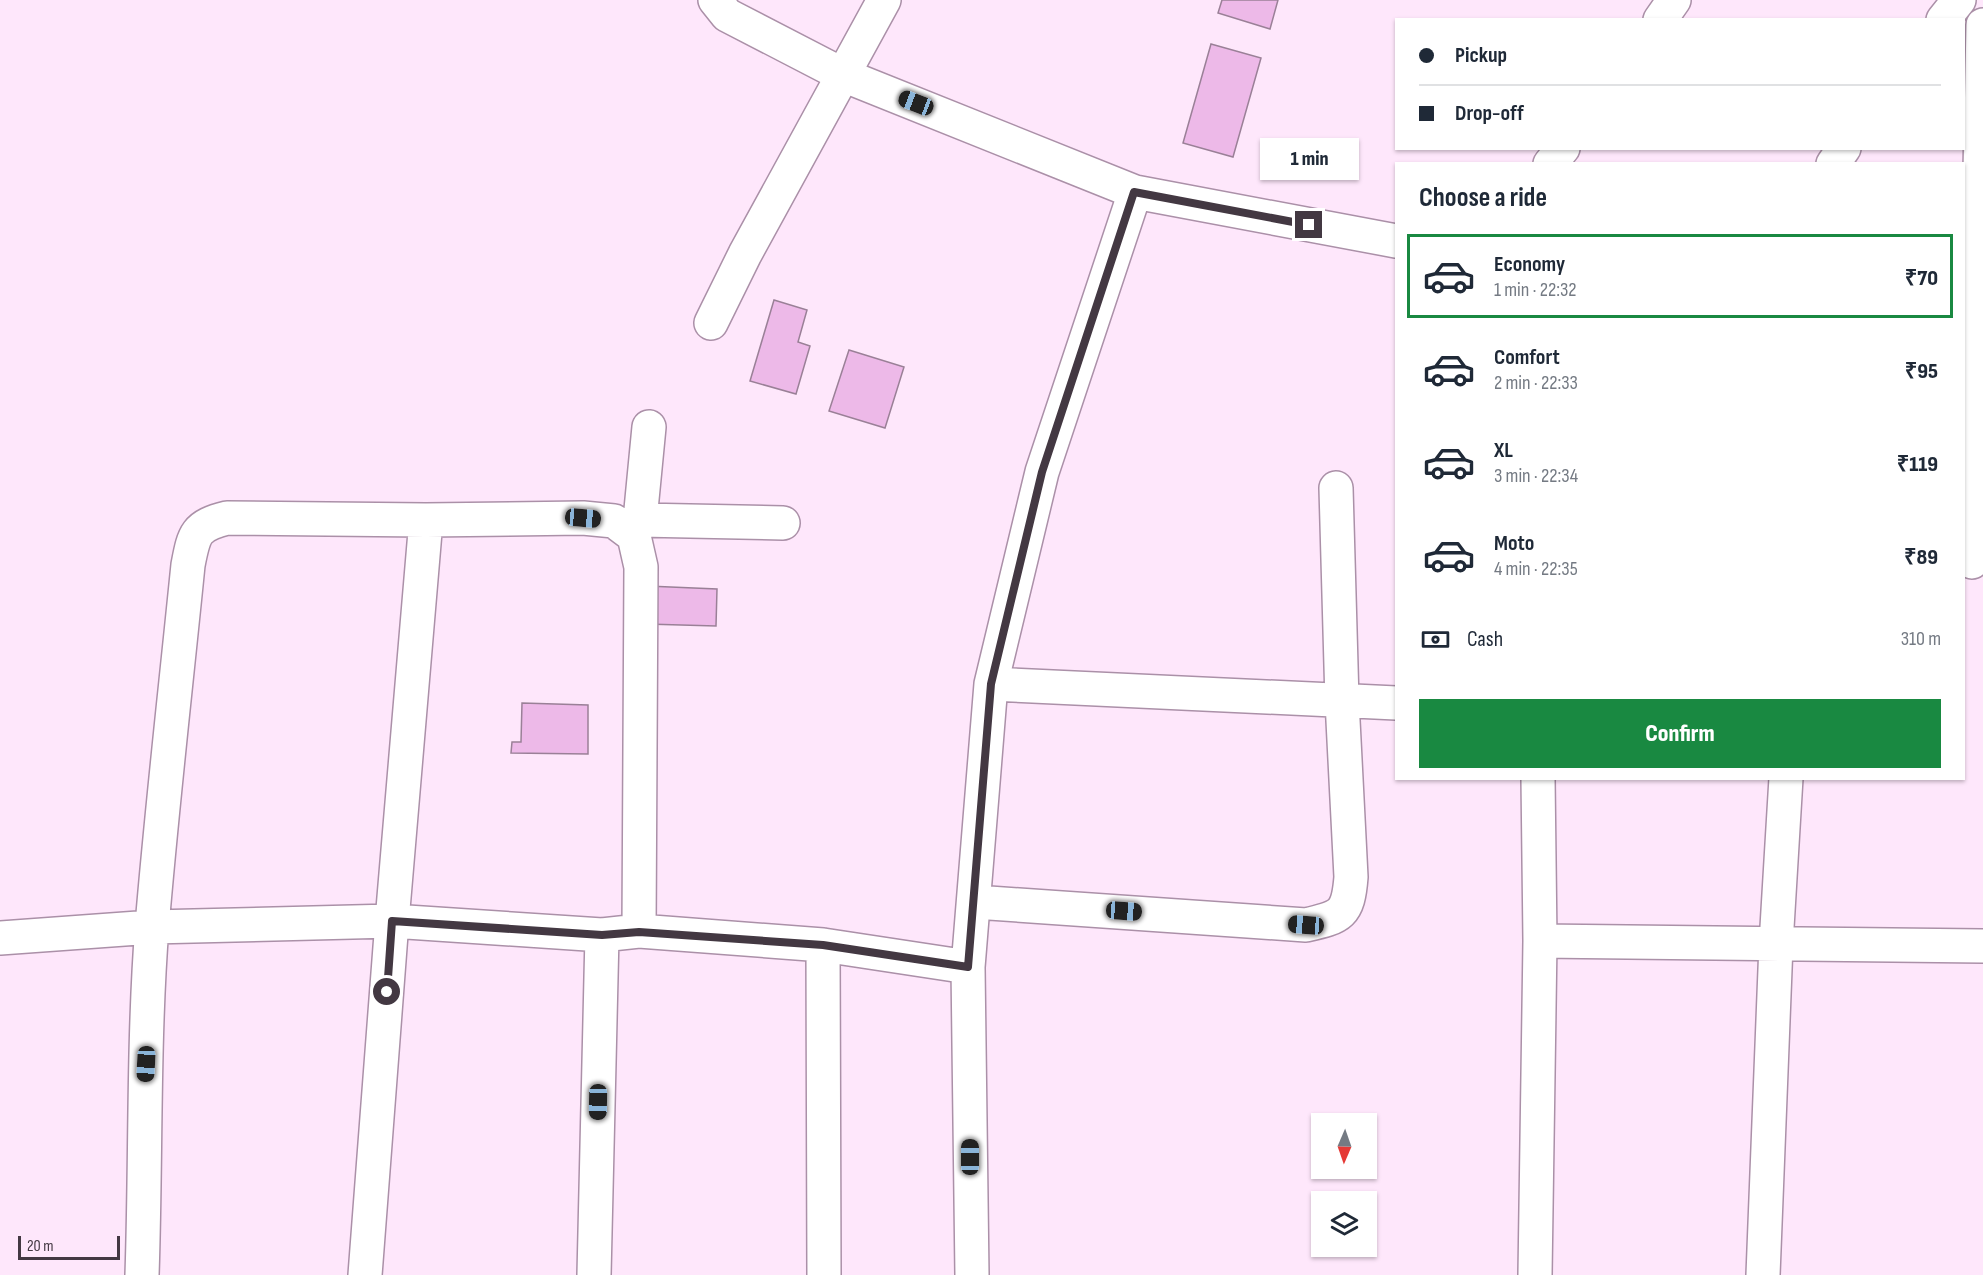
<!DOCTYPE html>
<html lang="en">
<head>
<meta charset="utf-8">
<style>
  body { margin:0; font-family:"Sofia Sans Condensed",sans-serif; background:#f6f6f7; color:#1f2937; height:100vh; display:flex; flex-direction:column; font-size:22px; white-space:nowrap }
  * { box-sizing:border-box; margin:0 }
  p { font-size:20px; color:#747a83 }
  .icon { flex:none; width:33px; height:33px; fill:none; stroke:currentColor; stroke-width:2; stroke-linecap:round; stroke-linejoin:round }
  .map { position:relative; flex:1; overflow:hidden }
  .details { position:absolute; left:1395px; top:162px; width:570px; height:618px; display:flex; flex-direction:column; background:#fff; border-radius:0px; box-shadow:0 2px 4px #0004 }
  .details>* { flex:none }
  .banner { position:absolute; left:1395px; top:18px; width:570px; height:132px; border-radius:0px; box-shadow:0 2px 4px #0004; display:grid; align-content:center; height:132px; padding:0 24px; background:#fff }
  .needle { width:39px; rotate:182deg }
  .controls { position:absolute; left:1311px; top:1113px; display:grid; gap:12px }
  .controls a { display:grid; place-items:center; width:66px; height:66px; border-radius:0px; background:#fff; box-shadow:0 2px 4px #0004; font-size:30px }
  .scale { position:absolute; left:18px; bottom:15px; width:102px; box-sizing:border-box; padding-left:6px; border:3px solid #433842; border-top:0; font-size:16px; line-height:21px; white-space:nowrap; color:#433842; -webkit-text-stroke:4px #fee7fb; paint-order:stroke }
  .end { position:absolute; width:27px; height:27px; margin:-14px; border:8px solid #433842; background:#fff; box-shadow:0 0 0 3px #fff }
  .from { border-radius:50% }
  .bubble { position:absolute; height:42px; border-radius:0px; background:#fff; box-shadow:0 2px 4px #0004; font-size:20px; font-weight:800; line-height:42px; text-align:center }
  .car { position:absolute; width:18px; height:36px; margin:-18px -9px; border-radius:8px; box-shadow:0 0 4px 2px #0007; background:linear-gradient(#222 24%,#8ab4d8 0 40%,#222 0 76%,#8ab4d8 0 86%,#222 0) }
  .banner b { display:flex; align-items:center; gap:21px; height:57px; font-size:22px }
  .banner b+b { border-top:2px solid #e0e1e3 }
  .banner i { width:15px; height:15px; background:#1f2937 }
  ul { padding:0; list-style:none }
  li { display:flex; align-items:center; gap:18px; height:84px; margin:0 12px 9px; padding:0 12px; border:3px solid transparent; border-radius:0px }
  li div { flex:1 }
  li b { display:block; font-size:22px }
  li em { font-style:normal; font-weight:800 }
  li.on { border-color:#198941 }
  li>.icon { width:54px; height:54px; stroke-width:1.5 }
  h2 { padding:0 24px; font-size:27px; line-height:72px }
  .pay { display:flex; align-items:center; gap:15px; height:66px; padding:0 24px; font-size:22px }
  .pay p { margin-inline-start:auto }
  .primary-button { display:flex; gap:12px; margin-top:auto; padding:12px 24px }
  .primary-button a { flex:1; height:69px; border-radius:0px; background:#198941; color:#fff; font-size:24px; font-weight:800; line-height:69px; text-align:center }
  .map>svg:first-child { display:block }
  .building { fill:#edb9e8; stroke:#9a8097; stroke-width:1.5 }
  .lines { fill:none; stroke-linecap:round; stroke-linejoin:round }
  .street-casing { stroke:#ab90a8; stroke-width:36 }
  .street { stroke:#fff; stroke-width:33 }
  .route { stroke:#433842; stroke-width:8 }
</style>
</head>
<body>
<div class="map">
<svg width="1983" height="1275" viewBox="0 0 1983 1275">
  <rect width="100%" height="100%" fill="#fee7fb"/>
  <!-- building -->
  <path class="building" d="M1222 0H1278L1270 29 1218 13Z
    M1211 44 1261 58 1233 157 1183 143Z
    M774 300 807 310 798 342 810 346 796 394 750 381Z
    M849 350 904 367 885 428 829 411Z
    M647 586 717 589 716 626 646 624Z
    M522 703 588 705V754L511 753 512 742H521Z"/>
  <g class="lines">
    <defs>
      <path id="street" d="M715 0 727 15 843 75 1135 192
        M1660 20 1674 0
        M1943 20 1959 0
        M1550 164 1563 148
        M1833 164 1844 148
        M711 323 745 254 884 0
        M640 520 783 523
        M634 536 640 520 649 427
        M1972 562 1983 25
        M991 684 1396 703
        M975 902 1306 925C1341 917 1348 915 1351 877L1342 701 1336 488
        M0 938 152 927 392 921 602 935 639 931 823 945 968 967
        M1540 941 1983 946
        M823 945 824 1275
        M142 1275C146 1159 143 1042 152 926 162 806 176 685 188 565 194 534 195 526 227 518L426 520
        M365 1275 392 921 426 520 583 518 614 521 634 536 641 567 639 931
        M594 1275 602 935
        M972 1275 968 967 991 684 1042 472 1135 192 1396 241
        M1535 1275 1540 941 1538 778
        M1763 1275 1776 944 1786 778"/>
    </defs>
    <!-- street casing -->
    <use href="#street" class="street-casing"/>
    <!-- street -->
    <use href="#street" class="street"/>
  </g>
  <g class="lines">
    <!-- route -->
    <path class="route" d="M387 992 392 921 602 935 639 932 823 945 968 967 991 684 1042 472 1134 192 1309 225"/>
  </g>
</svg>
<div class="controls">
<a><svg class="needle" viewBox="-14 -14 28 28"><path d="M0-13l5 13h-10z" fill="#e53935"/><path d="M0 13l5-13h-10z" fill="#747a83"/></svg></a>
<a><svg class="icon" aria-label="layers" viewBox="0 0 24 24"><path d="M12 4l9 5-9 5-9-5zM3 14l9 5 9-5"/></svg></a>
</div>
<div class="scale">20 m</div>
<i class="end from" style="left:387px;top:992px"></i>
<i class="end" style="left:1309px;top:225px"></i>
<div class="bubble" style="left:1260px;top:138px;width:99px">1 min</div>
<i class="car" style="left:916px;top:103px;rotate:291deg"></i>
<i class="car" style="left:583px;top:518px;rotate:95deg"></i>
<i class="car" style="left:1124px;top:911px;rotate:94deg"></i>
<i class="car" style="left:1306px;top:925px;rotate:274deg"></i>
<i class="car" style="left:146px;top:1064px;rotate:183deg"></i>
<i class="car" style="left:598px;top:1102px;rotate:181deg"></i>
<i class="car" style="left:970px;top:1157px;rotate:0deg"></i>
<div class="banner">
<b><i class="from"></i>Pickup</b>
<b><i></i>Drop-off</b>
</div>
<section class="details">
<h2>Choose a ride</h2>
<ul>
<li class="on"><svg class="icon" aria-label="car" viewBox="0 0 24 24"><path d="M5 17H2v-5l4-1 3-4h7l3 4 3 1v5h-3M9 17h6M6 11h13"/><circle cx="7" cy="17" r="2"/><circle cx="17" cy="17" r="2"/></svg><div><b>Economy</b><p>1 min · 22:32</p></div><em>₹70</em></li>
<li><svg class="icon" aria-label="car" viewBox="0 0 24 24"><path d="M5 17H2v-5l4-1 3-4h7l3 4 3 1v5h-3M9 17h6M6 11h13"/><circle cx="7" cy="17" r="2"/><circle cx="17" cy="17" r="2"/></svg><div><b>Comfort</b><p>2 min · 22:33</p></div><em>₹95</em></li>
<li><svg class="icon" aria-label="car" viewBox="0 0 24 24"><path d="M5 17H2v-5l4-1 3-4h7l3 4 3 1v5h-3M9 17h6M6 11h13"/><circle cx="7" cy="17" r="2"/><circle cx="17" cy="17" r="2"/></svg><div><b>XL</b><p>3 min · 22:34</p></div><em>₹119</em></li>
<li><svg class="icon" aria-label="car" viewBox="0 0 24 24"><path d="M5 17H2v-5l4-1 3-4h7l3 4 3 1v5h-3M9 17h6M6 11h13"/><circle cx="7" cy="17" r="2"/><circle cx="17" cy="17" r="2"/></svg><div><b>Moto</b><p>4 min · 22:35</p></div><em>₹89</em></li>
</ul>
<div class="pay"><svg class="icon" aria-label="cash" viewBox="0 0 24 24"><path d="M3 7h18v10H3z"/><circle cx="12" cy="12" r="2"/></svg>Cash<p>310 m</p></div>
<div class="primary-button"><a>Confirm</a></div>
</section>
</div>
</body>
</html>
